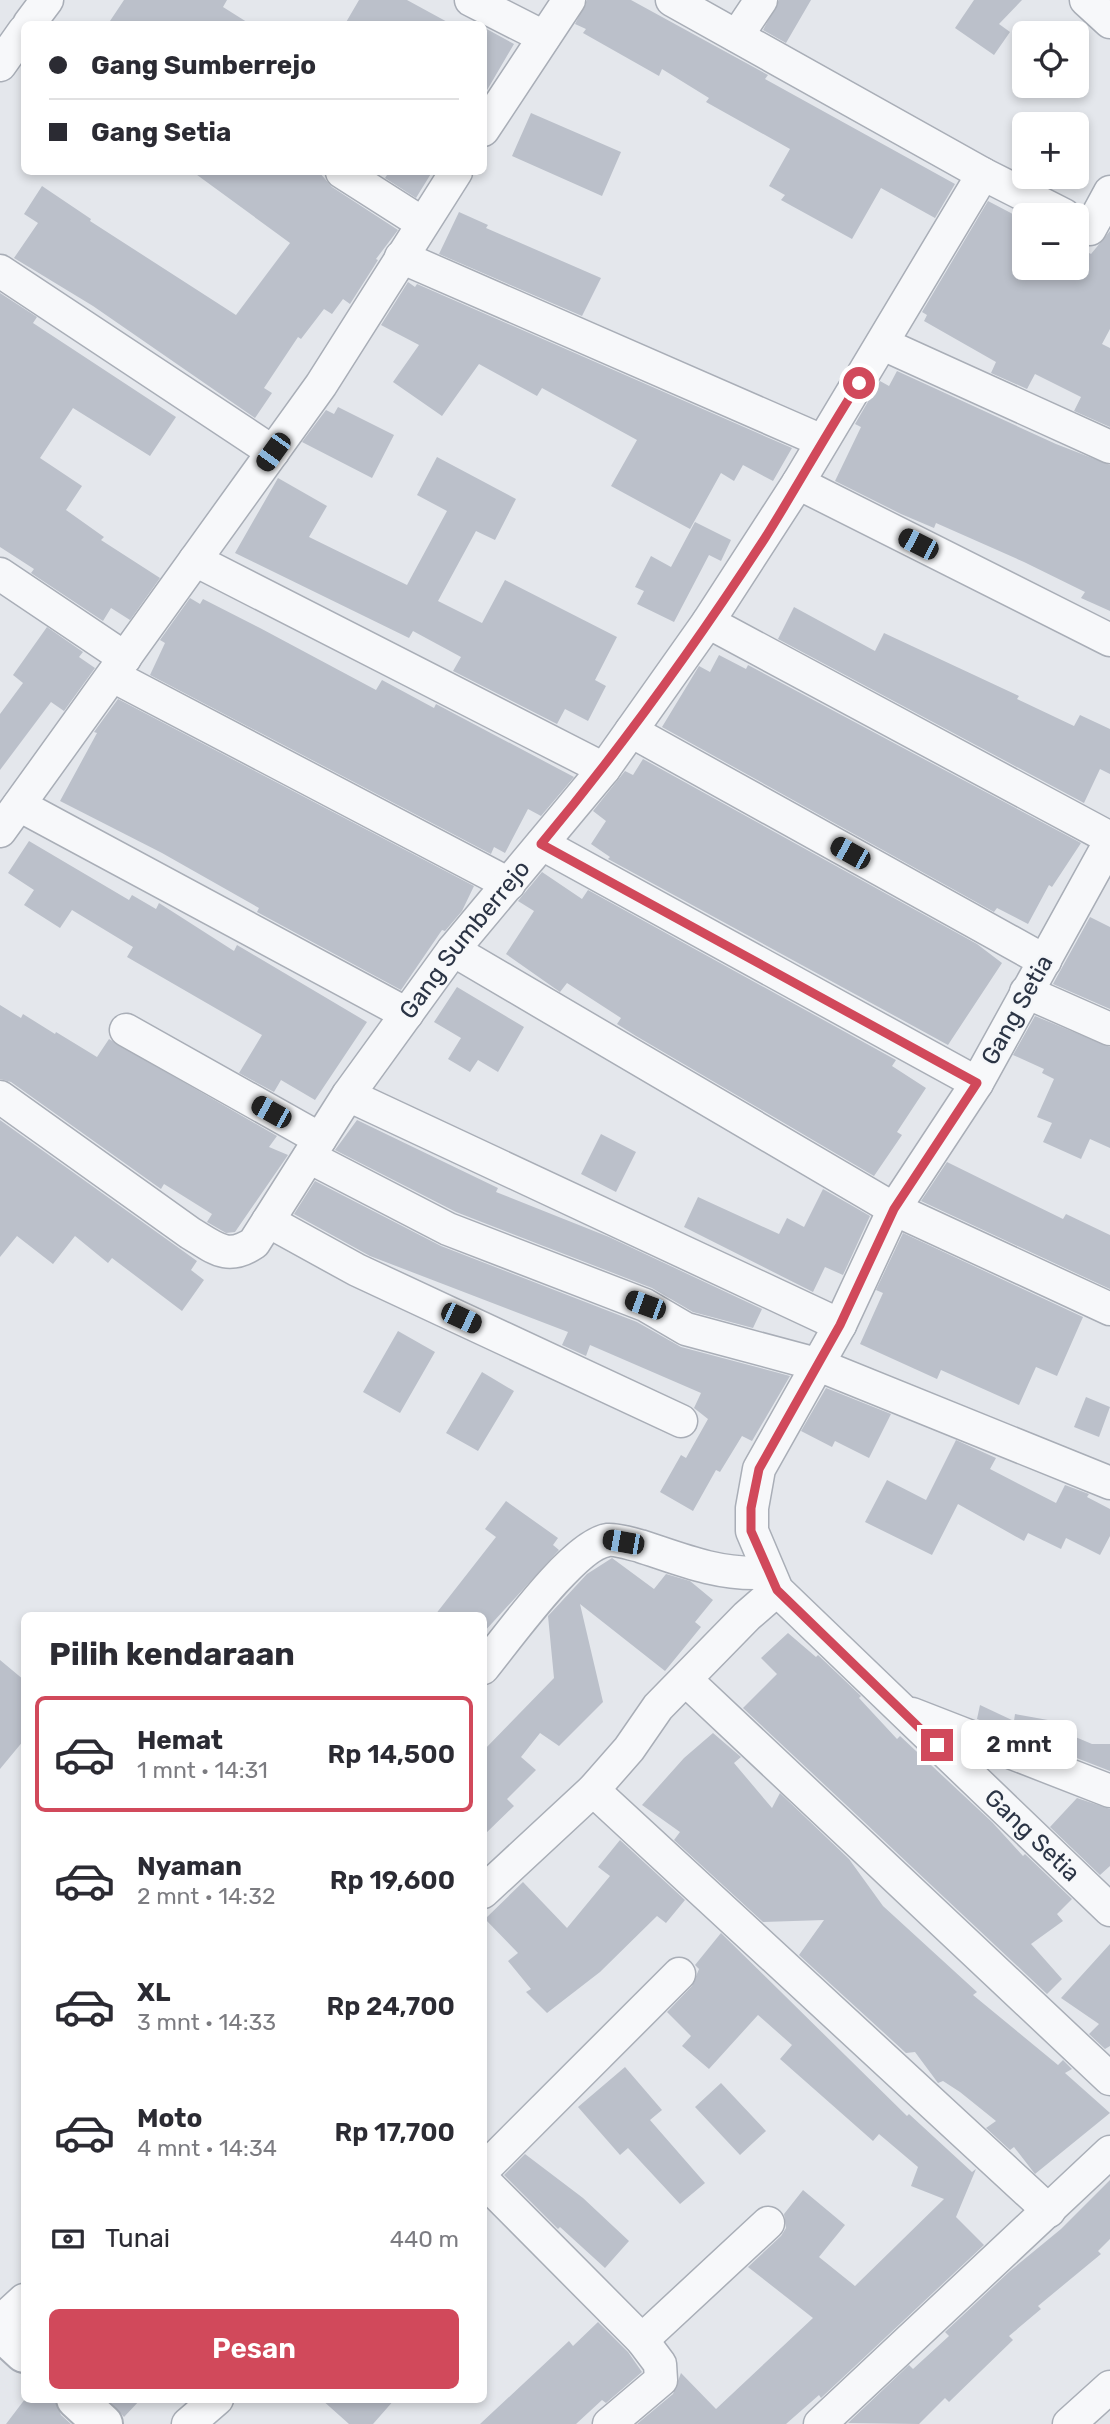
<!DOCTYPE html>
<html lang="id">
<head>
<meta charset="utf-8">
<style>
  body { margin:0; font-family:Rubik,sans-serif; background:#f7f7f7; color:#2b2b33; height:100vh; display:flex; flex-direction:column; font-size:26px; white-space:nowrap }
  * { box-sizing:border-box; margin:0 }
  p { font-size:23px; color:#7c7c81 }
  .icon { flex:none; width:38px; height:38px; fill:none; stroke:currentColor; stroke-width:2; stroke-linecap:round; stroke-linejoin:round }
  .map { position:relative; flex:1; overflow:hidden }
  .side { position:absolute; left:21px; top:1612px; width:466px; height:791px; display:flex; flex-direction:column; background:#fff; border-radius:10px; box-shadow:0 4px 10px #0003 }
  .side>* { flex:none }
  .guide { position:absolute; left:21px; top:21px; width:466px; height:154px; border-radius:10px; box-shadow:0 4px 10px #0003; display:grid; align-content:center; height:154px; padding:0 28px; background:#fff }
  .controls { position:absolute; left:1012px; top:21px; display:grid; gap:14px }
  .controls a { display:grid; place-items:center; width:77px; height:77px; border-radius:10px; background:#fff; box-shadow:0 4px 10px #0003; font-size:35px }
  .end { position:absolute; width:32px; height:32px; margin:-16px; border:9px solid #d1495b; background:#fff; box-shadow:0 0 0 4px #fff }
  .from { border-radius:50% }
  .bubble { position:absolute; height:49px; border-radius:10px; background:#fff; box-shadow:0 4px 10px #0003; font-size:23px; font-weight:600; line-height:49px; text-align:center }
  .car { position:absolute; width:21px; height:42px; margin:-21px -10px; border-radius:9px; box-shadow:0 0 5px 2px #0007; background:linear-gradient(#222 24%,#8ab4d8 0 40%,#222 0 76%,#8ab4d8 0 86%,#222 0) }
  .guide b { display:flex; align-items:center; gap:24px; height:66px; font-size:26px }
  .guide b+b { border-top:2px solid #e1e1e2 }
  .guide i { width:18px; height:18px; background:#2b2b33 }
  ul { padding:0; list-style:none }
  li { display:flex; align-items:center; gap:21px; height:116px; margin:0 14px 10px; padding:0 14px; border:4px solid transparent; border-radius:10px }
  li div { flex:1 }
  li b { display:block; font-size:26px }
  li em { font-style:normal; font-weight:600 }
  li.on { border-color:#d1495b }
  li>.icon { width:63px; height:63px; stroke-width:1.5 }
  h2 { padding:0 28px; font-size:32px; line-height:84px }
  .pay { display:flex; align-items:center; gap:18px; height:77px; padding:0 28px; font-size:26px }
  .pay p { margin-inline-start:auto }
  .button { display:flex; gap:14px; margin-top:auto; padding:14px 28px }
  .button a { flex:1; height:80px; border-radius:10px; background:#d1495b; color:#fff; font-size:28px; font-weight:600; line-height:80px; text-align:center }
  .map>svg:first-child { display:block }
  .building { fill:#bbc0ca }
  .lines { fill:none; stroke-linecap:round; stroke-linejoin:round }
  .minor-casing { stroke:#a9aeb7; stroke-width:35 }
  .tertiary-casing { stroke:#a9aeb7; stroke-width:42 }
  .minor { stroke:#f7f8fa; stroke-width:32 }
  .tertiary { stroke:#f7f8fa; stroke-width:38 }
  .route { stroke:#d1495b; stroke-width:9 }
  .labels { text-anchor:middle; stroke-width:5; stroke-linejoin:round; paint-order:stroke }
  .street-label { font-size:24px; fill:#2b3445; stroke:#f4f6f9 }
</style>
</head>
<body>
<div class="map">
<svg width="1110" height="2424" viewBox="0 0 1110 2424">
  <rect width="100%" height="100%" fill="#e4e7ec"/>
  <!-- building -->
  <path class="building" d="M124 0H227L223 7 250 24H108Z
    M359 0H407L451 24H345Z
    M587 0H631L768 75 765 79 955 184 935 218 881 188 852 239 781 200 785 195 769 186 790 149 706 102 709 98 662 69 659 76 583 33 586 29 575 24Z
    M779 0H811L786 43 763 30Z
    M974 0H1022L999 24 1010 32 994 55 955 28Z
    M483 27 514 44 483 97Z
    M531 113 621 152 602 196 512 156Z
    M193 172H319L332 187 398 230 376 259 378 260 350 304 343 299 332 314 324 309 301 339 298 337 264 388 272 393 255 418 93 306 14 258 38 223 24 214 42 186 91 219 90 221 236 315 290 243Z
    M389 172H432L416 198 385 178Z
    M988 201 1024 220V268H1076V246L1091 254 1110 231V329L1102 344 1110 348V427L1074 411 1081 397 1035 374 1027 389 991 373 996 362 924 321 927 315 922 312Z
    M459 212 488 225 486 228 601 278 582 316 439 254Z
    M408 282 415 287 417 284 792 448 773 481 743 465 734 481 721 473 690 529 611 486 637 440 542 388 537 396 479 364 442 416 393 382 419 345 381 325Z
    M0 293 37 317 33 323 176 417 150 456 73 408 40 458 82 486 66 510 104 537 101 540 160 578 130 620 111 608 103 621 31 573 34 569 0 547Z
    M897 371 1056 444 1110 465V611L1081 598 1085 592 1024 562 936 523 934 528 901 514 835 481 861 427 855 424 880 381 889 386Z
    M338 407 394 435 372 478 302 442 326 410 334 414Z
    M437 457 516 499 495 540 476 531 438 601 482 623 505 580 617 637 595 680 606 686 588 721 565 709 557 724 453 671 461 657 413 631 409 638 235 553 278 478 327 506 309 537 407 585 447 511 417 495Z
    M695 522 731 540 721 561 709 555 674 622 637 604 644 591 635 587 651 556 671 567Z
    M190 598 200 604 203 599 260 628 376 690 382 680 434 708 436 704 574 777 541 816 528 809 505 853 494 847 491 854 150 675 165 643 160 640Z
    M794 607 875 651 884 633 1019 696 1017 699 1074 726 1080 715 1110 729V774L1100 769 1084 803 778 639Z
    M47 627 83 652 79 657 95 668 64 711 51 702 0 770V714L23 683 13 675Z
    M719 655 746 669 748 665 1081 843 1052 887 1049 885 1028 924 997 908 994 912 662 727 699 666 710 672Z
    M118 699 474 886 462 911 445 931 442 930 401 990 257 912 259 908 162 853 60 801 97 733 94 732Z
    M643 759 977 944 1002 963 948 1045 608 859 610 857 591 844 606 821 593 811 625 771 633 775Z
    M29 841 129 900 132 895 156 909 159 903 234 951 237 945 367 1022 315 1100 281 1080 274 1092 239 1073 262 1035 127 957 133 947 72 910 60 928 24 905 34 890 8 873Z
    M542 872 582 899 588 890 896 1060 892 1066 926 1088 897 1132 902 1135 874 1176 636 1036 617 1024 621 1018 567 983 560 992 506 954 534 911 518 901Z
    M1090 917 1110 927V1009L1053 984Z
    M457 987 524 1027 498 1072 478 1060 470 1072 448 1059 461 1038 434 1022Z
    M0 1005 21 1018 23 1014 55 1034 56 1032 97 1057 109 1039 277 1136 269 1147 288 1155 235 1232 226 1233 207 1222 212 1214 164 1184 161 1189 11 1082 0 1079Z
    M1035 1016 1110 1047V1148L1090 1139 1081 1159 1043 1142 1052 1123 1037 1117 1054 1079 1042 1073 1044 1069 1013 1055Z
    M0 1120 197 1261 191 1270 204 1280 182 1311 112 1258 108 1263 75 1236 53 1264 17 1236 0 1257Z
    M357 1120 498 1188 496 1192 609 1237 762 1309 753 1328 693 1312 652 1288 456 1212 335 1150Z
    M601 1134 636 1152 616 1192 581 1174Z
    M947 1162 1063 1219 1066 1214 1110 1235V1289L921 1201Z
    M315 1181 441 1246 637 1322 681 1347 790 1376 752 1441 742 1436 720 1472 716 1470 693 1511 660 1492 681 1455 686 1458 708 1419 694 1408 701 1393 590 1345 586 1356 562 1345 568 1332 370 1256 294 1214Z
    M823 1189 870 1216 843 1275 825 1267 813 1292 684 1227 698 1197 779 1234 787 1218 804 1227Z
    M903 1233 1083 1317 1057 1376 1036 1367 1019 1405 941 1370 937 1379 860 1344 883 1293 876 1290Z
    M398 1331 435 1352 400 1413 363 1392Z
    M482 1372 514 1391 478 1451 446 1433Z
    M826 1388 891 1414 869 1458 835 1441 832 1447 801 1431Z
    M1086 1397 1110 1407 1099 1437 1074 1427Z
    M956 1440 996 1458 990 1469 1056 1503 1065 1485 1089 1494 1087 1497 1110 1509V1536L1100 1555 1066 1538 1061 1549 1028 1533 1024 1541 958 1504 932 1555 865 1522 887 1480 926 1500Z
    M506 1501 558 1538 553 1545 559 1550 483 1633V1615H435L496 1537 485 1529Z
    M612 1558 654 1589 666 1574 690 1581 713 1600 695 1622 701 1627 665 1671 580 1604 603 1702 559 1746 540 1733 521 1757 536 1770 507 1799 514 1806 483 1836V1751L554 1678 548 1616 587 1574Z
    M788 1633 816 1657 818 1655 861 1696 859 1698 897 1739 900 1736 992 1822 1023 1856 1025 1854 1072 1899 1057 1914 1063 1921 1031 1944 1062 1979 1047 1994 743 1708 777 1674 761 1658Z
    M0 1660 24 1680V1740L0 1769Z
    M980 1705 1014 1721 1015 1714 1048 1720 1047 1725 1092 1744H1110V1771L977 1719Z
    M713 1733 741 1757 734 1763 772 1808 780 1793 849 1859 883 1906 977 1992 973 1995 1058 2065 1063 2060 1072 2069 1065 2073 1110 2113 1035 2174 1014 2147 1010 2150 986 2128 996 2121 960 2092 943 2081 938 2083 915 2052 906 2053 799 1955 824 1920 763 1922 674 1840 680 1832 642 1805 684 1758Z
    M1077 1798 1110 1809V1866L1100 1875 1050 1827Z
    M620 1840 685 1900 666 1923 657 1916 600 1972 547 2013 526 1992 531 1989 508 1961 518 1953 485 1919 523 1882 567 1928 610 1876 598 1867Z
    M721 1933 907 2116 909 2114 972 2172 976 2169 956 2217 984 2245 821 2398 819 2395 786 2424H637L673 2394 681 2373 716 2409 813 2318 748 2267 781 2236 786 2228 784 2214 803 2190 845 2225 819 2257 855 2286 944 2199 911 2186 918 2167 879 2134 873 2141 780 2059 792 2045 758 2015 709 2069 682 2046 691 2036 667 2012 692 1986 699 1969 695 1965Z
    M1110 1944V2046L1105 2049 1089 2034 1099 2024 1061 1998Z
    M625 2067 662 2110 650 2120 705 2183 680 2204 628 2148 620 2155 578 2107Z
    M721 2083 766 2131 740 2155 695 2107Z
    M525 2154 583 2198 629 2241 605 2268 560 2227 558 2229 504 2175Z
    M1110 2180V2239L1098 2251 1101 2254 1038 2306 1041 2309 1009 2336 1013 2340 949 2402 945 2398 919 2424 848 2423 909 2365 913 2369 949 2336 945 2332 1010 2271 1061 2229Z
    M598 2322 628 2352 642 2372 606 2403 602 2400 576 2424H480L569 2341 573 2346Z
    M25 2399H55L61 2415 71 2424H6Z
    M108 2399H141L124 2417Z
    M321 2399H395L373 2424H349Z"/>
  <g class="lines">
    <defs>
      <g id="minor">
        <path d="M471 0 544 37"/>
        <path d="M672 0 983 174 1064 215"/>
        <path d="M1086 0 1110 22"/>
        <path d="M29 24 47 0"/>
        <path d="M737 36 761 0"/>
        <path d="M0 65 24 31"/>
        <path d="M483 130 569 0"/>
        <path d="M342 172 422 223"/>
        <path d="M1090 229 1110 192"/>
        <path d="M401 257 822 441"/>
        <path d="M0 271 273 452"/>
        <path d="M883 344 1110 447"/>
        <path d="M798 483 1110 640"/>
        <path d="M195 560 604 769"/>
        <path d="M0 574 125 658"/>
        <path d="M708 622 1110 838"/>
        <path d="M113 676 509 884"/>
        <path d="M631 731 1045 961"/>
        <path d="M19 805 407 1014"/>
        <path d="M0 831 321 385 456 172"/>
        <path id="s1" d="M1110 842 977 1083 894 1209 840 1325 759 1469 752 1508V1531L777 1590 1110 1910"/>
        <path d="M542 844 977 1083"/>
        <path d="M453 950 894 1209 1110 1309"/>
        <path d="M1026 992 1110 1029"/>
        <path d="M126 1030 320 1139"/>
        <path d="M348 1095 840 1325"/>
        <path id="s2" d="M0 1097 190 1233C215 1248 227 1261 254 1243L348 1095 453 950 604 769 708 622 798 483 983 174"/>
        <path d="M309 1157 448 1229 645 1305 686 1329 816 1364 1110 1483"/>
        <path d="M268 1221 357 1270 681 1421"/>
        <path d="M483 1668C506 1640 574 1544 608 1540 617 1539 631 1544 640 1546 680 1559 715 1574 759 1573L764 1565"/>
        <path d="M686 1680 1110 2079"/>
        <path d="M912 1714 1110 1791"/>
        <path d="M593 1790 1049 2211"/>
        <path d="M483 1892 593 1790 629 1749 658 1707 747 1616 777 1590"/>
        <path d="M483 2170 679 1974"/>
        <path d="M483 2180 642 2340 660 2364 661 2380 609 2424"/>
        <path d="M0 2322 24 2300"/>
        <path d="M642 2340 768 2223"/>
        <path d="M188 2424 217 2399"/>
        <path d="M820 2424 1110 2152"/>
        <path d="M1069 2424 1110 2387"/>
      </g>
      <path id="tertiary" d="M0 2331 24 2353
        M76 2399 103 2424"/>
    </defs>
    <!-- minor casing -->
    <use href="#minor" class="minor-casing"/>
    <!-- tertiary casing -->
    <use href="#tertiary" class="tertiary-casing"/>
    <!-- minor -->
    <use href="#minor" class="minor"/>
    <!-- tertiary -->
    <use href="#tertiary" class="tertiary"/>
  </g>
  <g class="lines">
    <!-- route -->
    <path class="route" d="M859 383C826 434 797 487 765 538 696 644 622 747 541 844L977 1083 894 1209 840 1325 759 1469 751 1508V1531L777 1590 937 1745"/>
  </g>
  <g class="labels">
    <!-- street labels -->
    <g class="street-label">
      <text dy="8" stroke="none"><textPath href="#s2" startOffset="674">Gang Sumberrejo</textPath></text>
      <text transform="translate(1017 1010) rotate(-61)" y="8">Gang Setia</text>
      <text dy="8" stroke="none"><textPath href="#s1" startOffset="1200">Gang Setia</textPath></text>
    </g>
  </g>
</svg>
<div class="controls">
<a><svg class="icon" aria-label="locate" viewBox="0 0 24 24"><circle cx="12" cy="12" r="6"/><path d="M12 2v4M12 18v4M2 12h4M18 12h4"/></svg></a>
<a>+</a>
<a>−</a>
</div>
<i class="end from" style="left:859px;top:383px"></i>
<i class="end" style="left:937px;top:1745px"></i>
<div class="bubble" style="left:961px;top:1720px;width:116px">2 mnt</div>
<i class="car" style="left:273px;top:452px;rotate:216deg"></i>
<i class="car" style="left:918px;top:544px;rotate:297deg"></i>
<i class="car" style="left:850px;top:853px;rotate:299deg"></i>
<i class="car" style="left:271px;top:1112px;rotate:299deg"></i>
<i class="car" style="left:645px;top:1305px;rotate:290deg"></i>
<i class="car" style="left:461px;top:1318px;rotate:115deg"></i>
<i class="car" style="left:623px;top:1542px;rotate:280deg"></i>
<div class="guide">
<b><i class="from"></i>Gang Sumberrejo</b>
<b><i></i>Gang Setia</b>
</div>
<section class="side">
<h2>Pilih kendaraan</h2>
<ul>
<li class="on"><svg class="icon" aria-label="car" viewBox="0 0 24 24"><path d="M5 17H2v-5l4-1 3-4h7l3 4 3 1v5h-3M9 17h6M6 11h13"/><circle cx="7" cy="17" r="2"/><circle cx="17" cy="17" r="2"/></svg><div><b>Hemat</b><p>1 mnt · 14:31</p></div><em>Rp 14,500</em></li>
<li><svg class="icon" aria-label="car" viewBox="0 0 24 24"><path d="M5 17H2v-5l4-1 3-4h7l3 4 3 1v5h-3M9 17h6M6 11h13"/><circle cx="7" cy="17" r="2"/><circle cx="17" cy="17" r="2"/></svg><div><b>Nyaman</b><p>2 mnt · 14:32</p></div><em>Rp 19,600</em></li>
<li><svg class="icon" aria-label="car" viewBox="0 0 24 24"><path d="M5 17H2v-5l4-1 3-4h7l3 4 3 1v5h-3M9 17h6M6 11h13"/><circle cx="7" cy="17" r="2"/><circle cx="17" cy="17" r="2"/></svg><div><b>XL</b><p>3 mnt · 14:33</p></div><em>Rp 24,700</em></li>
<li><svg class="icon" aria-label="car" viewBox="0 0 24 24"><path d="M5 17H2v-5l4-1 3-4h7l3 4 3 1v5h-3M9 17h6M6 11h13"/><circle cx="7" cy="17" r="2"/><circle cx="17" cy="17" r="2"/></svg><div><b>Moto</b><p>4 mnt · 14:34</p></div><em>Rp 17,700</em></li>
</ul>
<div class="pay"><svg class="icon" aria-label="cash" viewBox="0 0 24 24"><path d="M3 7h18v10H3z"/><circle cx="12" cy="12" r="2"/></svg>Tunai<p>440 m</p></div>
<div class="button"><a>Pesan</a></div>
</section>
</div>
</body>
</html>
